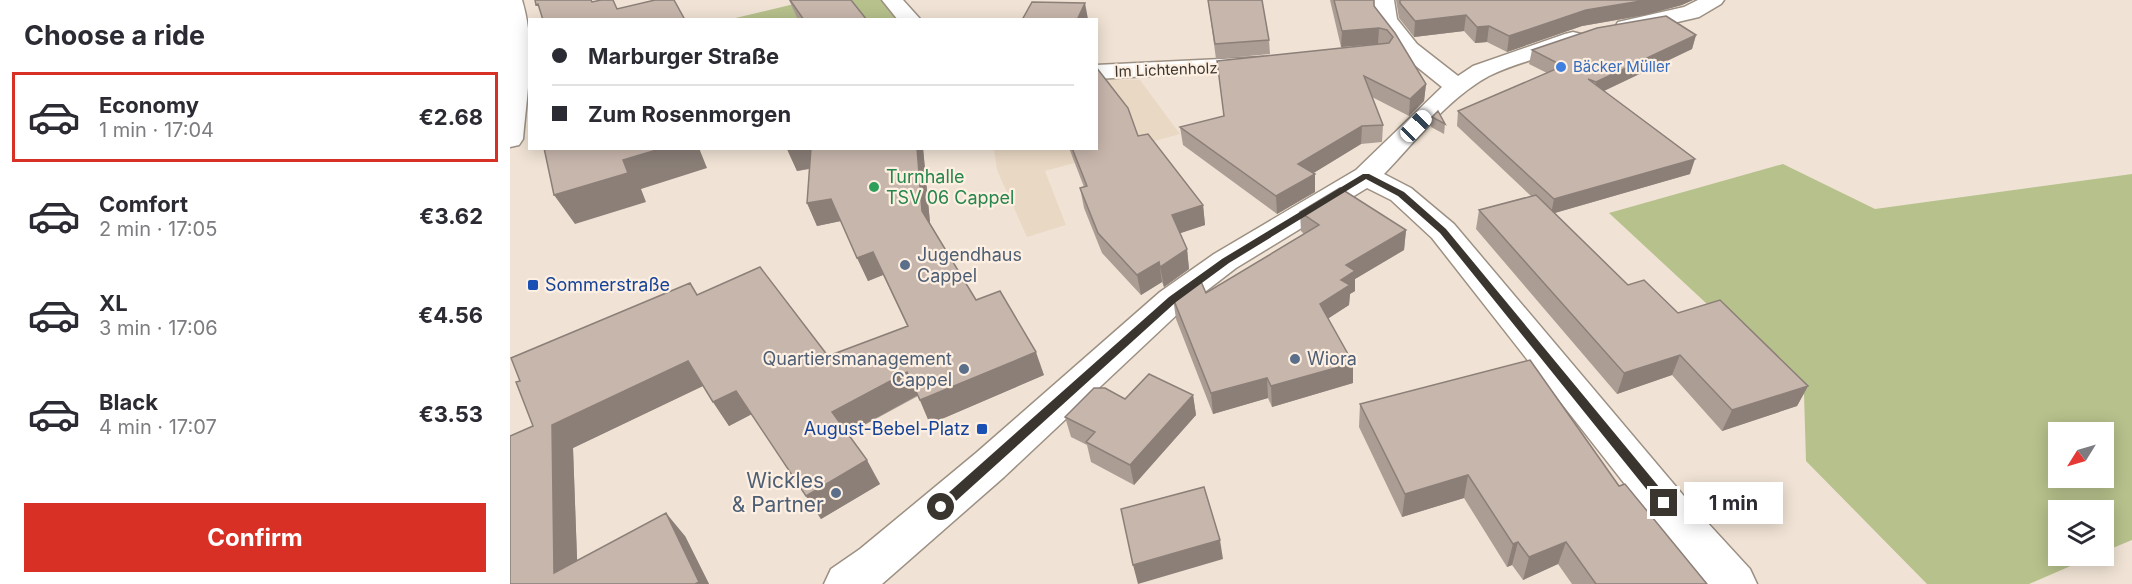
<!DOCTYPE html>
<html lang="en">
<head>
<meta charset="utf-8">
<style>
  body { margin:0; font-family:Inter,sans-serif; background:#f7f7f7; color:#2b2b33; height:100vh; display:flex; flex-direction:column; font-size:22px; white-space:nowrap }
  * { box-sizing:border-box; margin:0 }
  p { font-size:20px; color:#7c7c81 }
  .icon { flex:none; width:33px; height:33px; fill:none; stroke:currentColor; stroke-width:2; stroke-linecap:round; stroke-linejoin:round }
  .map { position:relative; flex:1; overflow:hidden }
  .side { display:flex; flex-direction:column; background:#fff; width:510px }
  .side>* { flex:none }
  .guide { position:absolute; left:18px; top:18px; width:570px; height:132px; border-radius:0px; box-shadow:0 3px 15px #0003; display:grid; align-content:center; height:132px; padding:0 24px; background:#fff }
  .needle { width:39px; rotate:233deg }
  .fabs { position:absolute; left:1538px; top:422px; display:grid; gap:12px }
  .fabs a { display:grid; place-items:center; width:66px; height:66px; border-radius:0px; background:#fff; box-shadow:0 3px 15px #0003; font-size:30px }
  .end { position:absolute; width:27px; height:27px; margin:-14px; border:8px solid #3a352f; background:#fff; box-shadow:0 0 0 3px #fff }
  .from { border-radius:50% }
  .bubble { position:absolute; height:42px; border-radius:0px; background:#fff; box-shadow:0 3px 15px #0003; font-size:20px; font-weight:700; line-height:42px; text-align:center }
  .car { position:absolute; width:18px; height:36px; margin:-18px -9px; border-radius:8px; box-shadow:0 0 4px 2px #0007; background:linear-gradient(#fff 24%,#345 0 40%,#fff 0 76%,#345 0 86%,#fff 0) }
  .guide b { display:flex; align-items:center; gap:21px; height:57px; font-size:22px }
  .guide b+b { border-top:2px solid #e1e1e2 }
  .guide i { width:15px; height:15px; background:#2b2b33 }
  ul { padding:0; list-style:none }
  li { display:flex; align-items:center; gap:18px; height:90px; margin:0 12px 9px; padding:0 12px; border:3px solid transparent; border-radius:0px }
  li div { flex:1 }
  li b { display:block; font-size:22px }
  li em { font-style:normal; font-weight:700 }
  li.current { border-color:#d93025 }
  li>.icon { width:54px; height:54px; stroke-width:1.5 }
  h2 { padding:0 24px; font-size:27px; line-height:72px }
  .cta { display:flex; gap:12px; margin-top:auto; padding:12px 24px }
  .cta a { flex:1; height:69px; border-radius:0px; background:#d93025; color:#fff; font-size:24px; font-weight:700; line-height:69px; text-align:center }
  main { display:flex; flex:1; min-height:0 }
  .map>svg:first-child { display:block }
  .built { fill:#e9d8c4 }
  .green { fill:#b6c18c; fill-rule:evenodd }
  .lines { fill:none; stroke-linecap:round; stroke-linejoin:round }
  .minor-casing { stroke:#9c9083; stroke-width:3 }
  .minor { fill:#fff; fill-rule:evenodd }
  .wall { fill:#ab9d94 }
  .shaded-wall { fill:#8b7f78 }
  .building { fill:#c7b6ac; stroke:#8b7f78; stroke-width:1.5 }
  .route { fill:#3a352f }
  .shop-dot { fill:#3f7fe0; stroke:#fdf0e2; stroke-width:2 }
  .leisure-dot { fill:#2e9e5b; stroke:#fdf0e2; stroke-width:2 }
  .service-dot { fill:#5c6f8a; stroke:#fdf0e2; stroke-width:2 }
  .transit-dot { fill:#1a4fb4; stroke:#fdf0e2; stroke-width:2 }
  .labels { text-anchor:middle; stroke-width:4.5; stroke-linejoin:round; paint-order:stroke }
  .far-shop-label { font-size:15px; fill:#366cbe; stroke:#fdf0e2; text-anchor:start }
  .far-street-label { font-size:15px; fill:#3a352f; stroke:#fdf0e2 }
  .leisure-label { font-size:18px; fill:#27864d; stroke:#fdf0e2; text-anchor:start }
  .service-label { font-size:18px; fill:#4e5e75; stroke:#fdf0e2; text-anchor:start }
  .transit-label { font-size:18px; fill:#164399; stroke:#fdf0e2; text-anchor:start }
  .near-service-label { font-size:21px; fill:#4e5e75; stroke:#fdf0e2; text-anchor:end }
</style>
</head>
<body>
<main>
<section class="side">
<h2>Choose a ride</h2>
<ul>
<li class="current"><svg class="icon" aria-label="car" viewBox="0 0 24 24"><path d="M5 17H2v-5l4-1 3-4h7l3 4 3 1v5h-3M9 17h6M6 11h13"/><circle cx="7" cy="17" r="2"/><circle cx="17" cy="17" r="2"/></svg><div><b>Economy</b><p>1 min · 17:04</p></div><em>€2.68</em></li>
<li><svg class="icon" aria-label="car" viewBox="0 0 24 24"><path d="M5 17H2v-5l4-1 3-4h7l3 4 3 1v5h-3M9 17h6M6 11h13"/><circle cx="7" cy="17" r="2"/><circle cx="17" cy="17" r="2"/></svg><div><b>Comfort</b><p>2 min · 17:05</p></div><em>€3.62</em></li>
<li><svg class="icon" aria-label="car" viewBox="0 0 24 24"><path d="M5 17H2v-5l4-1 3-4h7l3 4 3 1v5h-3M9 17h6M6 11h13"/><circle cx="7" cy="17" r="2"/><circle cx="17" cy="17" r="2"/></svg><div><b>XL</b><p>3 min · 17:06</p></div><em>€4.56</em></li>
<li><svg class="icon" aria-label="car" viewBox="0 0 24 24"><path d="M5 17H2v-5l4-1 3-4h7l3 4 3 1v5h-3M9 17h6M6 11h13"/><circle cx="7" cy="17" r="2"/><circle cx="17" cy="17" r="2"/></svg><div><b>Black</b><p>4 min · 17:07</p></div><em>€3.53</em></li>
</ul>
<div class="cta"><a>Confirm</a></div>
</section>
<div class="map">
<svg width="1622" height="584" viewBox="0 0 1622 584">
  <rect width="100%" height="100%" fill="#f0e3d5"/>
  <!-- built -->
  <path class="built" d="M587 79 630 80 670 134 535 171 556 225 517 237 487 170 484 149 586 148Z"/>
  <!-- green -->
  <path class="green" d="M301 0H377L394 20H217Z
    M1273 164 1365 209 1622 174V540L1593 552V510H1548V555H1586L1519 584H1417L1296 461 1294 394 1099 213ZM1548 432H1593V477H1548Z"/>
  <g class="lines">
    <defs>
      <path id="minor" d="M0 0H12C26 45 17 93 13 139L9 145 0 147Z
        M372 0H393L411 20H388Z
        M864 0H884L887 19 907 44 948 76 963 66 1055 34 1063 32 1071 34 1074 39 1071 44C1043 54 1005 63 979 76 938 98 906 141 874 174L901 188 944 224 1184 508 1240 569 1247 584H1196L1154 534 922 238 881 200 857 188 726 268 674 308 494 477 372 584H314L321 569 350 549 466 453 650 292 704 254 846 170 932 87 891 54 865 20Z
        M1188 0H1214L1211 4 1189 17 1116 34 1108 32 1105 27 1108 22 1174 7Z
        M753 57 761 59 765 64 761 69 586 79V65Z"/>
    </defs>
    <!-- minor casing -->
    <use href="#minor" class="minor-casing"/>
    <!-- minor -->
    <use href="#minor" class="minor"/>
  </g>
  <!-- wall -->
  <path class="wall" d="M279 0 357 20H288Z
    M698 0 759 40 760 54 706 59Z
    M820 0H864V6L916 84 914 101 899 116 862 97 873 125 872 142 851 144 803 173 805 174V192L767 214 673 145 670 127 714 116 707 61 869 44 831 47Z
    M886 0H1183L1172 5 1135 15 1072 26 997 52 977 42 965 43 954 31 904 37 889 18Z
    M1186 35 1182 49 1094 91 1180 174 1045 213 1118 285 1298 386 1287 406 1212 431 1162 375 1107 394 966 229 969 210 1021 196 947 126 948 111 1037 73 1019 64 1022 50Z
    M922 117 935 124 934 134 921 127Z
    M628 136 693 205 695 225 670 233 677 249 679 269 654 287 652 282 631 295 592 253 574 208 570 188 574 187 559 148H586Z
    M413 148 420 223 466 300 534 375 420 424 408 396 338 434 370 484 311 519 242 414 219 426 203 402 193 386 63 448 67 560 175 536 199 584H0L23 426 187 294 318 356 397 326 373 275 358 281 331 221 307 226 297 203 300 169 287 171 277 149Z
    M790 212 896 230 894 250 845 279V291L840 294 839 305 818 318 843 383 762 407 758 398 703 414 666 319 663 298 696 293 794 234 791 231Z
    M683 395 686 415 624 485 581 462 577 445 561 437 555 417 615 399Z
    M850 404 1109 486 1197 584H1062L1048 564 1013 580 1002 565 997 567 954 498 892 517 849 427Z"/>
  <!-- shaded-wall -->
  <path class="shaded-wall" d="M1137 0H1183L1172 5 1135 15 1072 26 997 52 999 36 1076 10Z
    M575 3 578 19 567 20Z
    M956 15 954 31 904 37 905 21Z
    M979 26 977 42 965 43 967 27Z
    M869 28 868 44 831 47 832 31Z
    M1186 35 1182 49 1083 96 1086 82Z
    M916 84 914 101 899 116 900 99Z
    M852 126 851 144 789 182 788 164Z
    M153 148H189L197 168 131 189 136 202 65 224 44 195 113 160Z
    M304 148 312 166 287 171 277 149Z
    M407 148H413L421 233 412 211Z
    M1185 159 1180 174 1041 214 1044 199Z
    M805 174V192L767 214 766 196Z
    M321 199 331 221 307 226 297 203Z
    M693 205 695 225 665 235 662 215Z
    M896 230 894 250 845 279V291L840 294 839 305 810 324V304L831 280 836 265Z
    M677 249 679 269 654 287 650 267Z
    M363 252 373 275 358 281 347 258Z
    M649 262 652 282 631 295 627 275Z
    M526 352 534 375 420 424 410 400Z
    M1170 355 1162 375 1107 394 1114 373Z
    M178 361 195 385 63 448 68 584 44 573 42 425Z
    M843 363V383L762 407 761 386Z
    M397 372 408 395 335 435 322 412Z
    M757 378 758 398 703 414 701 393Z
    M1298 386 1287 406 1212 431 1222 410Z
    M226 391 242 414 219 426 203 402Z
    M683 395 686 415 624 485 620 465Z
    M357 460 370 484 311 519 296 496Z
    M958 475 954 498 892 517 895 494Z
    M156 513 175 536 199 584H185Z
    M710 540 713 559 628 584 623 565Z
    M1008 542 1002 565 997 567 1003 544Z
    M1056 542 1048 564 1013 580 1019 557Z"/>
  <!-- building -->
  <path class="building" d="M25 0H81L82 2 91 0H103L107 9 145 0H164L175 20H33L28 4 26 5Z
    M280 0H341L357 20H294Z
    M698 0H752L759 40 705 44Z
    M824 0H864V6L885 33 916 84 900 99 854 76 873 125 852 126 788 164 805 174 766 196 670 127 714 116 707 61 879 43 883 37 877 30 869 28 832 31Z
    M890 0H1137L1076 10 999 36 979 26 967 27 956 15 905 21 890 3Z
    M522 2 575 3 567 20H512Z
    M1156 16 1186 35 1086 82 1078 79 1185 159 1044 199 948 111 1053 66 1022 50 1087 28Z
    M586 67 618 108 628 136 638 134 693 205 662 215 677 249 650 267 649 262 627 275 588 233 570 188 577 186 562 148H586Z
    M928 111 935 124 922 117Z
    M34 148H153L113 160 118 173 44 195Z
    M301 148H407L412 211 466 300 490 291 526 352 410 400 397 372 322 412 357 460 296 496 226 391 203 402 178 361 42 425 44 573 156 513 189 582 185 584H0V436L23 426 6 382 10 381 1 358 180 283 187 295 250 267 318 356 398 326 363 252 347 258 321 199 297 203Z
    M830 188 896 230 836 265 845 271 831 280 840 285 810 304 843 363 761 386 757 378 701 393 663 298 673 290 689 277 696 293 809 225 790 212Z
    M1026 195 1118 285 1134 280 1168 313 1210 300 1298 386 1222 410 1170 355 1114 373 969 210Z
    M1020 360 1109 486 1115 484 1197 584H1086L1056 542 1019 557 1008 542 1003 544 958 475 895 494 850 404Z
    M639 374 683 395 620 465 576 442 585 432 555 417 584 388H595L615 399Z
    M694 487 710 540 623 565 611 509Z"/>
  <!-- route -->
  <path class="route" d="M853 174H859L894 192 936 229 1159 499 1161 503 1159 506H1150L930 233 888 196 856 179 719 263 666 302 436 510H427L425 507 427 503 659 297 712 259Z"/>
  <!-- markers -->
  <circle class="shop-dot" cx="1051" cy="67" r="6"/>
  <circle class="leisure-dot" cx="364" cy="187" r="6"/>
  <g class="service-dot">
    <circle cx="395" cy="265" r="6"/>
    <circle cx="785" cy="359" r="6"/>
    <circle cx="454" cy="369" r="6"/>
    <circle cx="326" cy="493" r="6"/>
  </g>
  <g class="transit-dot">
    <rect x="17" y="279" width="12" height="12" rx="3"/>
    <rect x="466" y="423" width="12" height="12" rx="3"/>
  </g>
  <g class="labels">
    <!-- far-shop labels -->
    <g class="far-shop-label">
      <text x="1063" y="72">Bäcker Müller</text>
    </g>
    <!-- far-street labels -->
    <g class="far-street-label">
      <text transform="translate(656 70) rotate(-2)" y="5">Im Lichtenholz</text>
    </g>
    <!-- leisure labels -->
    <g class="leisure-label">
      <text x="376" y="183">Turnhalle<tspan x="376" dy="21">TSV 06 Cappel</tspan></text>
    </g>
    <!-- service labels -->
    <g class="service-label">
      <text x="407" y="261">Jugendhaus<tspan x="407" dy="21">Cappel</tspan></text>
      <text x="442" y="365" text-anchor="end">Quartiersmanagement<tspan x="442" dy="21">Cappel</tspan></text>
      <text x="797" y="365">Wiora</text>
    </g>
    <!-- transit labels -->
    <g class="transit-label">
      <text x="35" y="291">Sommerstraße</text>
      <text x="460" y="435" text-anchor="end">August-Bebel-Platz</text>
    </g>
    <!-- near-service labels -->
    <g class="near-service-label">
      <text x="314" y="488">Wickles<tspan x="314" dy="24">&amp; Partner</tspan></text>
    </g>
  </g>
</svg>
<div class="fabs">
<a><svg class="needle" viewBox="-14 -14 28 28"><path d="M0-13l5 13h-10z" fill="#e53935"/><path d="M0 13l5-13h-10z" fill="#7c7c81"/></svg></a>
<a><svg class="icon" aria-label="layers" viewBox="0 0 24 24"><path d="M12 4l9 5-9 5-9-5zM3 14l9 5 9-5"/></svg></a>
</div>
<i class="end from" style="left:431px;top:507px"></i>
<i class="end" style="left:1154px;top:503px"></i>
<div class="bubble" style="left:1174px;top:482px;width:99px">1 min</div>
<i class="car" style="left:906px;top:126px;rotate:44deg"></i>
<div class="guide">
<b><i class="from"></i>Marburger Straße</b>
<b><i></i>Zum Rosenmorgen</b>
</div>
</div>
</main>
</body>
</html>
